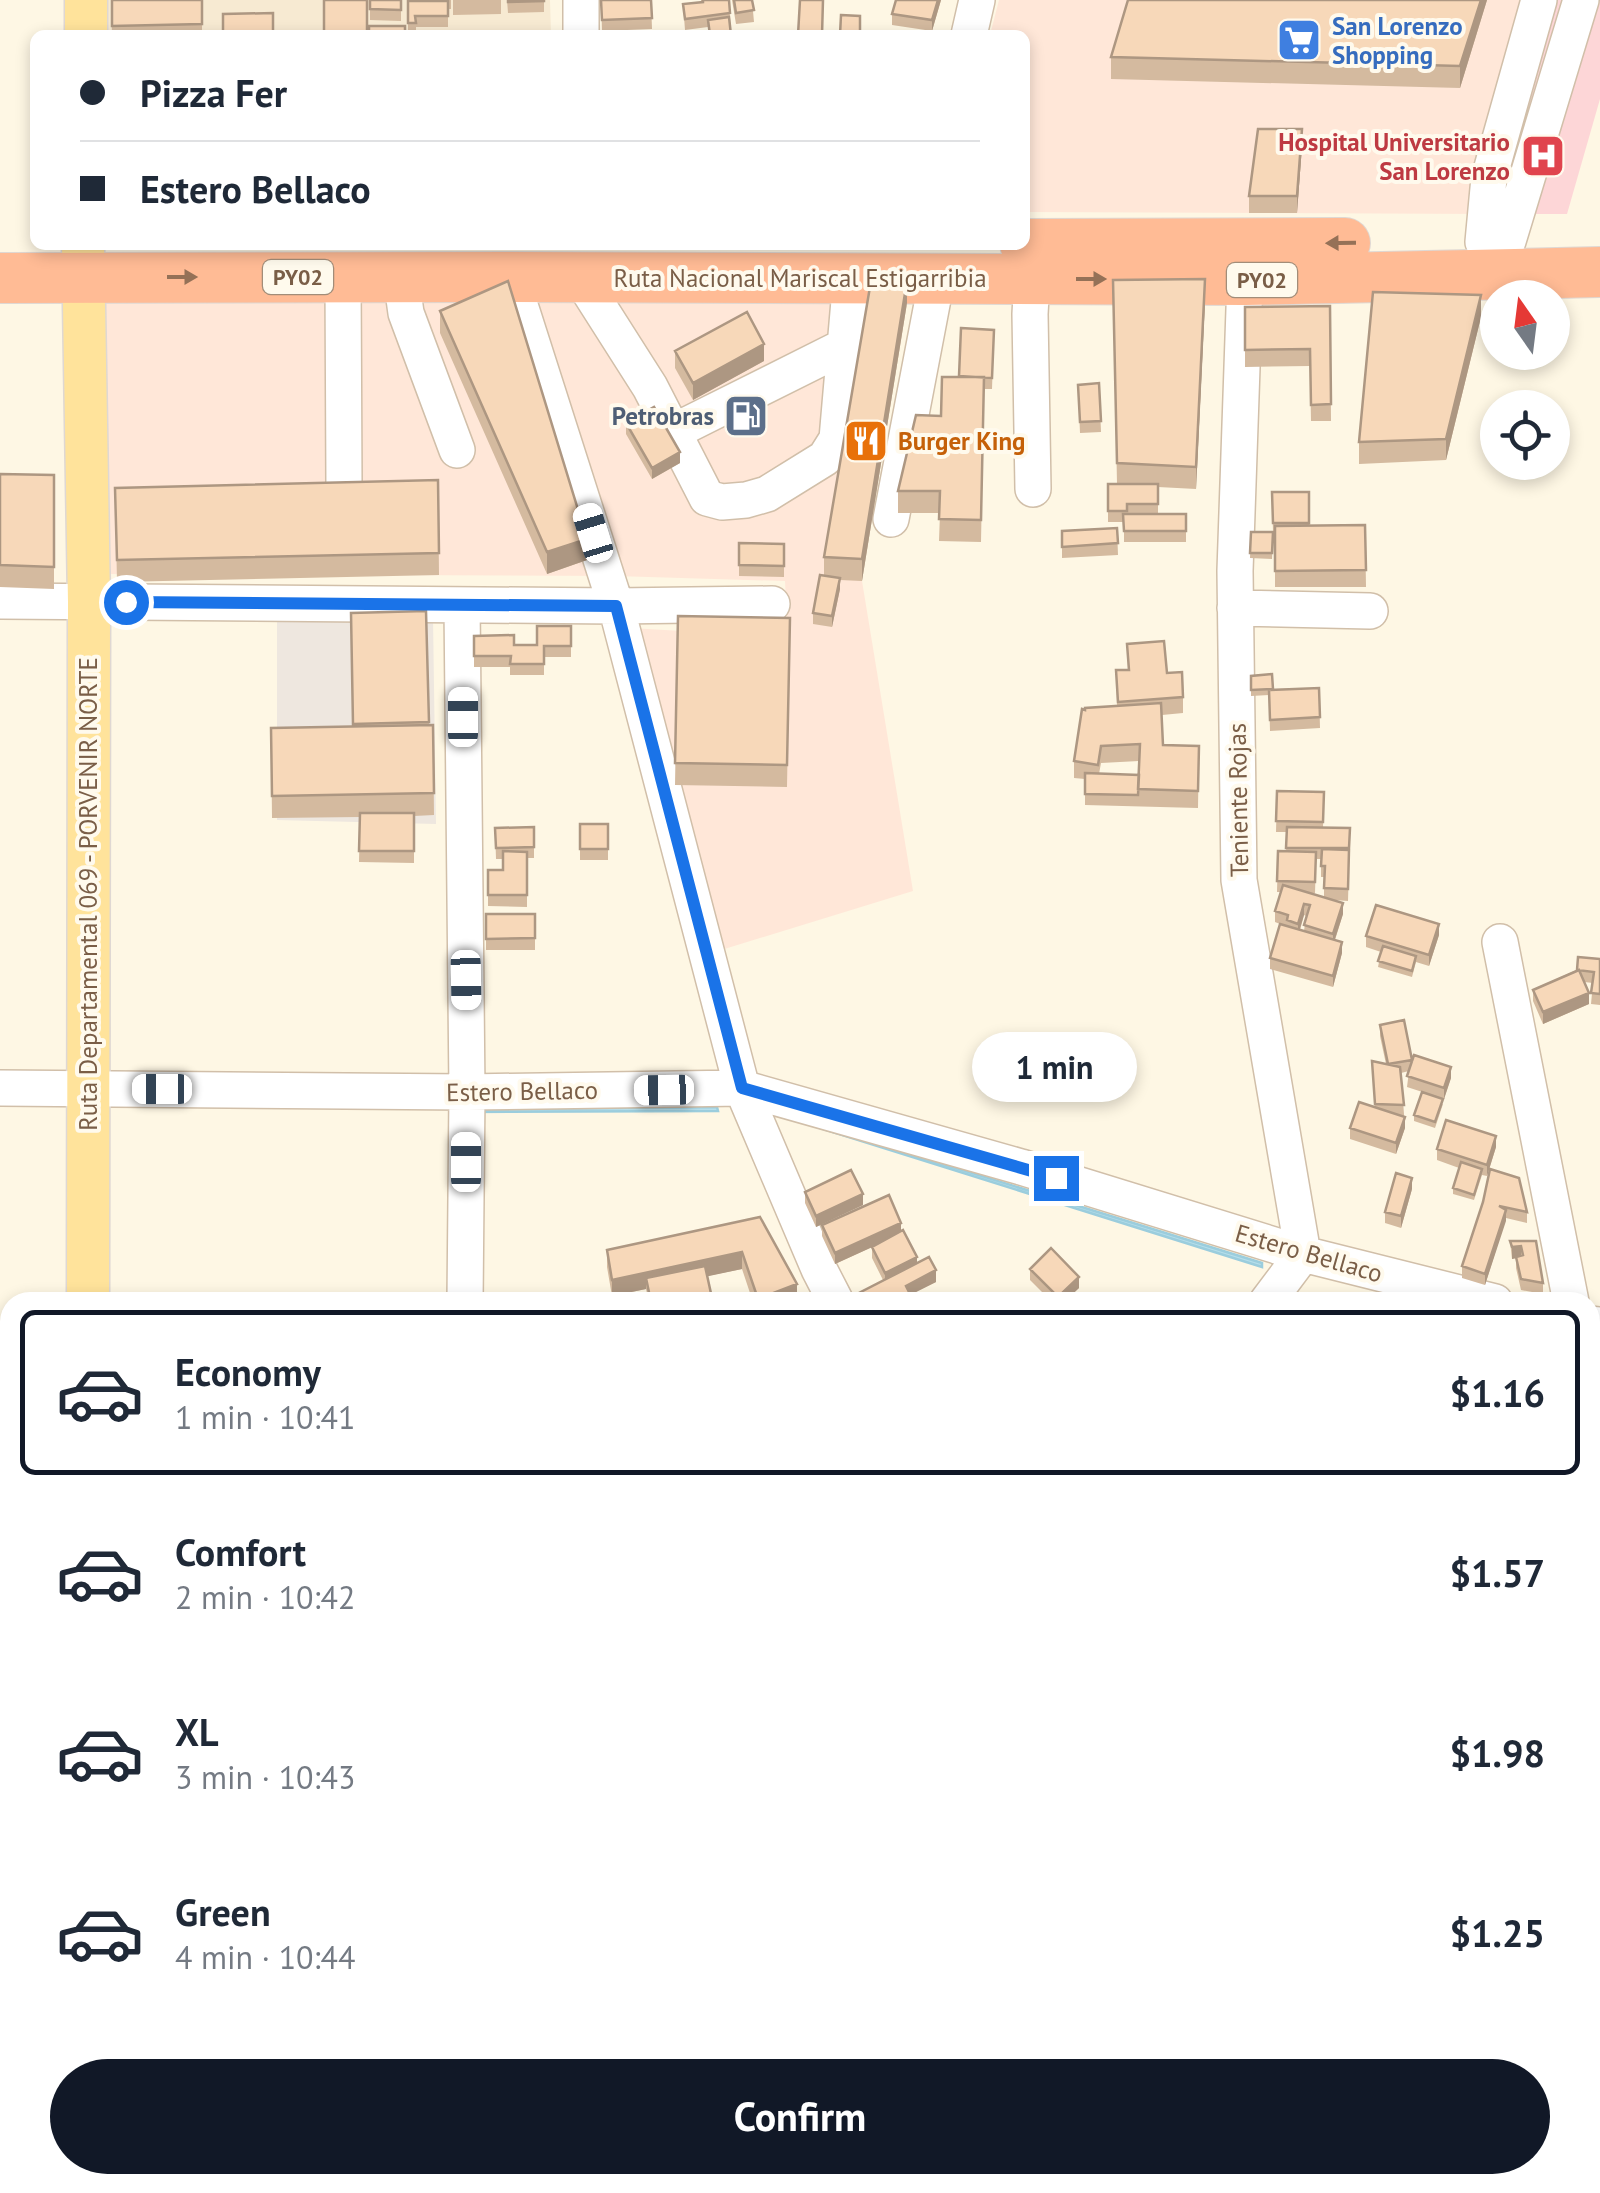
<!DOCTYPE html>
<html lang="en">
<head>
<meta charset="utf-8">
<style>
  body { margin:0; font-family:"PT Sans",sans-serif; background:#f6f6f7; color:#1f2937; height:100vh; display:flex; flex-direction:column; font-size:38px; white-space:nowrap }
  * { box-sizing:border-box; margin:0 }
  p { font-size:32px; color:#747a83 }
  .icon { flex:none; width:55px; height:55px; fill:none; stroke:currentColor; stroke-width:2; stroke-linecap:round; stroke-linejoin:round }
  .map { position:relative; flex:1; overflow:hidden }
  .side { position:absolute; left:0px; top:1292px; width:1600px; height:902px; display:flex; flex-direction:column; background:#fff; border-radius:30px 30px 0 0; box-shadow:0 5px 15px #0003 }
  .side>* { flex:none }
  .banner { position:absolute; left:30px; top:30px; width:1000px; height:220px; border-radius:15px; box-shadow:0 5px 15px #0003; display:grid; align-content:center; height:220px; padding:0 50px; background:#fff }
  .needle { width:65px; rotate:346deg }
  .tools { position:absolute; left:1480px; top:280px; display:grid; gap:20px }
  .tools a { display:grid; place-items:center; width:90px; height:90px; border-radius:50%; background:#fff; box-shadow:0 5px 15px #0003; font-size:50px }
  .end { position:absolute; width:45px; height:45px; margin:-22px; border:12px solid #1a73e8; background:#fff; box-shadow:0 0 0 5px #fff }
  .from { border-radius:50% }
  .bubble { position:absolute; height:70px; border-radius:35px; background:#fff; box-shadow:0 5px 15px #0003; font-size:32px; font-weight:600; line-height:70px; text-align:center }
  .car { position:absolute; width:30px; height:60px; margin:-30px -15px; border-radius:12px; box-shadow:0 0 8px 2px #0007; background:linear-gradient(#fff 24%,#345 0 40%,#fff 0 76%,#345 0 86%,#fff 0) }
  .banner b { display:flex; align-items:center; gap:35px; height:95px; font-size:38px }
  .banner b+b { border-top:2px solid #e0e1e3 }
  .banner i { width:25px; height:25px; background:#1f2937 }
  ul { padding:18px 0 0; list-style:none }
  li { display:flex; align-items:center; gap:30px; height:165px; margin:0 20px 15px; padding:0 30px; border:5px solid transparent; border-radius:15px }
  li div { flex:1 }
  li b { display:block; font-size:38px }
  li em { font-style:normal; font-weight:600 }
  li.active { border-color:#111827 }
  li>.icon { width:90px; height:90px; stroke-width:1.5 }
  .cta { display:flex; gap:20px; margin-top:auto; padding:20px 50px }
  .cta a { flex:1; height:115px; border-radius:60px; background:#111827; color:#fff; font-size:40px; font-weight:600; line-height:115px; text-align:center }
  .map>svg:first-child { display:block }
  .residential { fill:#f7ead2 }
  .commercial { fill:#ffe7d8 }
  .industrial { fill:#eee7df }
  .medical { fill:#fdd6d7 }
  .water { fill:#b6deea; stroke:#9bcddd; stroke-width:2.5 }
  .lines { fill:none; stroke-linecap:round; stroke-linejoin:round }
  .minor-casing { stroke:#d1bfa9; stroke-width:38 }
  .major-casing { stroke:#dfd8d3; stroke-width:45 }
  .highway-casing { stroke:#dfd8d3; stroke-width:52 }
  .minor { stroke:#fff; stroke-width:35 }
  .major { stroke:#ffe39b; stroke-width:42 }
  .highway { stroke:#ffbb95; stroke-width:50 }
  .wall { fill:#d4ba9f; fill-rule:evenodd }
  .shaded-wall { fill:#ad9782 }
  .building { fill:#f7d8b9; stroke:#ad9782; stroke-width:2.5 }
  .oneway { fill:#957157 }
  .route { stroke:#1a73e8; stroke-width:12 }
  .labels { text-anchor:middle; stroke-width:8; stroke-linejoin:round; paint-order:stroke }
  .shield { fill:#fffaed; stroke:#a28d79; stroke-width:2.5 }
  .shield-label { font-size:22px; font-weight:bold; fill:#7a5e47 }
  .shop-label { font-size:25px; font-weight:bold; fill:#366cbe; stroke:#fffaed; text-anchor:start }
  .health-label { font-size:25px; font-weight:bold; fill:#be3a42; stroke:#fffaed; text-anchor:end }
  .street-label { font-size:25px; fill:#7a5e47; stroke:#fffaed }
  .service-label { font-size:25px; font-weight:bold; fill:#4e5e75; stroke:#fffaed; text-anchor:end }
  .food-label { font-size:25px; font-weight:bold; fill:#c56008; stroke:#fffaed; text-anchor:start }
</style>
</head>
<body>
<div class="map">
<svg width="1600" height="2193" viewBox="0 0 1600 2193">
  <rect width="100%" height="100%" fill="#fef7e4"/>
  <!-- residential -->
  <path class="residential" d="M102 0H550L551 35H105Z"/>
  <!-- commercial -->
  <path class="commercial" d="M999 0H1550L1485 214 1025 212V35H990Z
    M105 299 871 303 862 581 913 891 718 951 630 628 788 637 785 581 615 576 102 574Z"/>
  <!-- industrial -->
  <path class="industrial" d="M277 617 433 618 436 824 277 820Z"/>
  <!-- medical -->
  <path class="medical" d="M1550 0H1600V99L1567 214H1485Z"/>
  <!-- water -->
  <path class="water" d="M717 1107 718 1111 467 1112V1109Z
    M766 1109 1262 1263V1267L766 1111Z"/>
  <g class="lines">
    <defs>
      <path id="minor" d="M581 0V35
        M969 35 977 0
        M1483 242 1489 178 1539 0
        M1465 270C1484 265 1500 260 1508 241L1581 0
        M343 277 344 487
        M401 277 406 313 457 450
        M511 277 616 606 742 1088 819 1269 836 1302
        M580 277 650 387 707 498 722 502 746 500 767 494 825 458 837 439 851 278
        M1032 279 1030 314 1033 489
        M1245 280 1235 571 1239 880 1303 1254 1267 1302
        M673 432 845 346
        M891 519 937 278
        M0 601 616 606 772 604
        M462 605 467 1092 465 1302
        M1235 608 1370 611
        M1500 942 1571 1302
        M0 1088 467 1092 742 1088 1021 1167 1303 1254 1495 1302
        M1590 1324 1600 1325
        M1590 1413 1600 1387
        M0 1603H10
        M0 1869 10 1868
        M1590 1981 1600 1980
        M0 2117 10 2116
        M465 2185V2193
        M871 2185V2193
        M1315 2185V2193
        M1377 2185V2193"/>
      <path id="major" d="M86 35V0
        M83 245 89 602 88 1302
        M92 2185V2193"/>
      <path id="highway" d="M1025 244 1345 243
        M0 278 511 277 1245 280 1600 272"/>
    </defs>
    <!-- minor casing -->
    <use href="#minor" class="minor-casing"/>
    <!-- major casing -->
    <use href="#major" class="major-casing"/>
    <!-- highway casing -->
    <use href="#highway" class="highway-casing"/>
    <!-- minor -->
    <use href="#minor" class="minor"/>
    <!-- major -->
    <use href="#major" class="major"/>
    <!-- highway -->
    <use href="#highway" class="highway"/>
  </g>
  <!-- wall -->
  <path class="wall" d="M111 0H202V35H112Z
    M370 0H401V21L370 20Z
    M413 0H451V9H448V27H416V34H408V1Z
    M453 0H501V14L453 15Z
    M507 0H544V12L508 13Z
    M601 0H651L652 29 602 31Z
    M701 0H729L731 35H708V27L685 30 683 4 701 2Z
    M732 0H752L754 22 736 24Z
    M896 0H941L932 31 892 25V14Z
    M1128 0H1487L1460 88 1111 79V57Z
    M1302 146 1297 213H1249V196Z
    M1113 280 1205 301 1196 489 1158 487V514H1186V542H1124V522H1108V484H1117Z
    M907 303 862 581 840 580V589L832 627 813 624V613L824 575V557Z
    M1330 306 1331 421H1311L1310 366 1245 367V307Z
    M440 311 587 560 547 574 440 333Z
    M1481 317 1446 460 1359 464V442Z
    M994 330 992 389H984L981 542 939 541 940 513H898V491Z
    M675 351 764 361 693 400 675 368Z
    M1099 383 1101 432 1080 433 1078 385Z
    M626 423 680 463 652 479 626 434Z
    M0 474 54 475V589L0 587Z
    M438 480 439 575 117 582 115 488Z
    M1272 492H1309V525H1365L1366 587H1275V534H1273L1272 559 1250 558 1251 532H1273Z
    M1117 528 1118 555 1062 558V531Z
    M739 543 784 544V577L739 576Z
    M351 613 429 722V725H433L434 815 414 816V863L359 862 360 817 272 818 271 728 353 726Z
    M678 616 790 618 787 787 675 785Z
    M571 626V657H544V675H510V667H474V636L514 645H537Z
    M1127 644 1167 673 1183 697V713L1162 715 1163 745 1199 746 1198 808 1085 805V779L1074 778V761L1117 706 1116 670H1128ZM1139 761V775L1099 774 1101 763Z
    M1251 676 1273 689 1319 688 1320 728 1270 731 1269 695 1251 696Z
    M1277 791 1324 792 1323 827 1350 828 1348 901 1334 900 1343 914 1335 940 1342 953 1333 987 1270 969V958L1280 924 1275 922V911L1281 892H1277L1278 851 1286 852 1287 832H1276ZM1316 859H1321V877H1324V897L1309 893H1315ZM1304 915 1306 916 1304 931 1300 930Z
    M580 824H608V860H580Z
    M534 827V858H527V907L488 906V870H503V859H496L495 828Z
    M486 914H535V950H486Z
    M1439 935 1429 966 1416 962 1412 977 1378 967 1381 952 1366 947V936Z
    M1600 959V1005L1591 1004 1593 983 1584 982 1589 1004 1543 1024 1533 1001V990Z
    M1380 1025 1412 1061 1451 1078 1444 1099 1407 1087 1409 1071 1401 1073 1405 1128 1396 1154 1350 1139V1128L1375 1107 1372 1061 1386 1064 1380 1036Z
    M1443 1104 1435 1128 1414 1121V1115Z
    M1496 1147 1487 1176 1482 1175 1474 1200 1453 1194V1188L1459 1168 1437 1160V1149Z
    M1412 1189 1401 1228 1385 1223V1212Z
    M805 1192 863 1205 816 1227 805 1203Z
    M1483 1202 1527 1212V1223L1506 1218 1485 1285 1462 1278V1266Z
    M760 1217 797 1301 793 1302H753L742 1269 707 1276 712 1302H649L646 1289 612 1296 607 1267V1250Z
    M822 1225 901 1231 917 1263 936 1282 910 1295 914 1302H853V1296L883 1280 872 1258V1247L835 1264 822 1236Z
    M1510 1241H1536L1543 1283V1294L1521 1290 1516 1268V1258L1512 1259Z
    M1030 1269 1079 1288 1064 1302H1052L1030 1280Z
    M1600 2099V2130L1590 2131V2100Z
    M1557 2185H1586V2193H1557Z"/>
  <!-- shaded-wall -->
  <path class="shaded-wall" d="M938 0H941L932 31V20Z
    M1481 0H1487L1460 88V66Z
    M1302 129V146L1297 213V196Z
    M1205 279V301L1196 489V467Z
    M907 281V303L862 581V559Z
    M1481 295V317L1446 460V439Z
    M764 344V361L693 400V383Z
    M680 452V463L652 479V468Z
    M587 539V560L547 574V552Z
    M840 578V589L832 627V616Z
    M1343 903V914L1333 945V934Z
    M1304 904V915L1298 935V924Z
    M1439 924V935L1429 966V955Z
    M1342 942V953L1333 987V976Z
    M1589 993V1004L1543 1024V1012Z
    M1451 1067V1078L1444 1099V1088Z
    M1405 1117V1128L1396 1154V1143Z
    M1496 1136V1147L1487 1176V1165Z
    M1412 1178V1189L1401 1228V1216Z
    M863 1194V1205L816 1227V1216Z
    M1506 1210V1221L1485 1285V1274Z
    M901 1223V1234L835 1264V1253Z
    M1521 1246V1257L1512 1259V1247Z
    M742 1252V1269L648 1289 646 1278V1289L612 1296V1280Z
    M917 1257V1268L885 1284V1273Z
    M936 1270V1282L906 1297V1286Z
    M1079 1277V1288L1064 1302H1058V1297Z
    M797 1284V1301L793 1302H758V1299Z
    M712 1298V1302H690Z
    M1600 1450V1461L1592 1463V1452Z
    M1600 1612V1624L1590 1626V1615Z
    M1600 1660V1671L1590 1674V1663Z"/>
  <!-- building -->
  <path class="building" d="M112 0H202V24L112 26Z
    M324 0H367V35H324Z
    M370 0H401V10L370 9Z
    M508 0H544V1L508 2Z
    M601 0H651L652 18 602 20Z
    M703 0H729L730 13 685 19 683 4 703 2Z
    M734 0H752L754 10 736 13Z
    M800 0H823L822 35H798Z
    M896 0H938L932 20 892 14Z
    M1128 0H1481L1460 66 1111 57Z
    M408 1H448V16H415L416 23H408Z
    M273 13V35H223V14Z
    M841 15 860 16V35H840Z
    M729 17 731 35H710L708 20Z
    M369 26H405V35H369Z
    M165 33 196 34 165 35Z
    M1258 129H1302L1297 196H1249Z
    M1205 279 1196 467 1117 463 1113 280Z
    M508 281 587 539 547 552 440 311Z
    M871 281H907L862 559 824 557Z
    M1373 292 1481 295 1446 439 1359 442Z
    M1330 306 1331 404 1311 405 1310 349 1245 350V307Z
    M747 312 764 344 693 383 675 351Z
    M961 328 994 330 992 378 959 376Z
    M942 377H984L981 520 939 519 940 491H898L916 415 941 416Z
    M1099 383 1101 421 1080 422 1078 385Z
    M654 407 680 452 652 468 626 423Z
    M0 474 54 475V567L0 565Z
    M438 480 439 553 117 560 115 488Z
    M1108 484H1158V504H1127V511H1108Z
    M1272 492H1309V523H1273Z
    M1123 514H1186V531H1124Z
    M1365 525 1366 570 1275 571V526Z
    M1117 528 1118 543 1062 547V531Z
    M1251 532H1273L1272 553H1250Z
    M739 543 784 544V566L739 565Z
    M820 575 840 578 832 616 813 613Z
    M426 611 429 722 353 724 351 613Z
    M678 616 790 618 787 765 675 763Z
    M537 626H571V646H544V664H510L511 656H474V636L514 635V645H537Z
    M1164 641 1167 673 1182 672 1183 697 1118 702 1116 670H1129L1127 644Z
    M1272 674 1273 689 1251 690V676Z
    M1319 688 1320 717 1270 720 1269 690Z
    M1161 703 1163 745 1199 746 1198 791 1138 789 1140 744 1101 746 1098 765 1074 761 1082 709 1085 710V708Z
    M433 725 434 793 272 796 271 728Z
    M1085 773 1139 775 1138 795 1085 794Z
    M1277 791 1324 792 1323 822 1276 821Z
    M360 813H414V851H359Z
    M580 824H608V849H580Z
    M534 827V847L496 848 495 828Z
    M1287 827 1350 828 1349 848H1286Z
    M1322 849 1349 850 1348 889 1324 888 1325 866H1321Z
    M503 851 527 852V895H488V870H503Z
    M1278 851 1316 852 1315 882 1277 881Z
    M1283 885 1343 903 1333 934 1304 925 1310 905 1304 904 1298 924 1287 920 1288 915 1275 911Z
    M1376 905 1439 924 1429 955 1366 936Z
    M486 914H535V938L486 939Z
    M1280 924 1342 942 1333 976 1270 958Z
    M1383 946 1416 956 1412 971 1378 961Z
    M1578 957 1600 959V994L1591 993 1594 972 1577 970Z
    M1579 970 1589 993 1543 1012 1533 990Z
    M1404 1020 1412 1060 1388 1064 1380 1025Z
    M1414 1055 1451 1067 1444 1088 1407 1076Z
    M1372 1061 1400 1067 1404 1105 1375 1104Z
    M1422 1092 1443 1099 1435 1122 1414 1115Z
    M1359 1102 1405 1117 1396 1143 1350 1128Z
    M1446 1120 1496 1136 1487 1165 1437 1149Z
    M1461 1162 1482 1169 1474 1195 1453 1188Z
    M1490 1169 1519 1178 1527 1212 1499 1206 1506 1210 1485 1274 1462 1266 1483 1202Z
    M851 1170 863 1194 816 1216 805 1192Z
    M1396 1173 1412 1178 1401 1216 1385 1212Z
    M889 1195 901 1223 835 1253 822 1225Z
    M760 1217 797 1284 758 1299 742 1252 612 1280 607 1250Z
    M903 1230 917 1257 885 1273 872 1247Z
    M1510 1241H1536L1543 1283 1521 1279 1516 1257 1523 1255 1521 1246 1512 1247Z
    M1051 1248 1079 1277 1058 1297 1030 1269Z
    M929 1257 936 1270 906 1286 914 1302H856L853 1296Z
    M705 1266 712 1298 690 1302H651L646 1278Z
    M1600 1425V1450L1592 1452 1590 1445V1428Z
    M1600 1588V1612L1590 1615V1591Z
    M1600 1627V1660L1590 1663V1630Z
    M1600 2099V2119L1590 2120V2100Z
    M921 2185H962L963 2193H922Z
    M976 2185H1009L1010 2193H969L968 2188 976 2187Z
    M1022 2185H1056L1057 2193H1022Z
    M1522 2185H1544V2193H1522Z
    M1558 2185H1586V2189L1558 2191Z"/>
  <!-- one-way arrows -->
  <defs><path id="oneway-solid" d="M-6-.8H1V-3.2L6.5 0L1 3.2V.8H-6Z" transform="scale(2.5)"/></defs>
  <g class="oneway">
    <use href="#oneway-solid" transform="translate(1341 243) rotate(179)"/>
    <use href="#oneway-solid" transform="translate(182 277)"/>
    <use href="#oneway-solid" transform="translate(1091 279)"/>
  </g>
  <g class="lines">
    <!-- route -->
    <path class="route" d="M126 602 616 606 742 1088 1056 1178"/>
  </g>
  <!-- icons -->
  <defs>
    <symbol id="supermarket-square" viewBox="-11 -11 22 22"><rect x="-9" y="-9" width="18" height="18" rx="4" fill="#3f7fe0" stroke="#fffaed"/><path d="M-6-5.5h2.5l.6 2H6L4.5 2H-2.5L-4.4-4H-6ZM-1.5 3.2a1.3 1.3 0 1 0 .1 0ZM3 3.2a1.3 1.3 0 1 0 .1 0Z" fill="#fff"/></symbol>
    <symbol id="hospital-square" viewBox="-11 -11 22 22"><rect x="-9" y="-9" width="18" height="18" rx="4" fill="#e0444e" stroke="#fffaed"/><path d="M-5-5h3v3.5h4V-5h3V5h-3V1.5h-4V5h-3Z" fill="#fff"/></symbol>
    <symbol id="fuel-square" viewBox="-11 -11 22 22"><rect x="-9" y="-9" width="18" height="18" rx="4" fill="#5c6f8a" stroke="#fffaed"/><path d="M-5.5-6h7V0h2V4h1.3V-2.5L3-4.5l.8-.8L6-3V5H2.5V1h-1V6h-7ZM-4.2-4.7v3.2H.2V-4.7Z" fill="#fff"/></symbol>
    <symbol id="restaurant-square" viewBox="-11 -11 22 22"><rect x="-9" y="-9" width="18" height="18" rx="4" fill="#e8710a" stroke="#fffaed"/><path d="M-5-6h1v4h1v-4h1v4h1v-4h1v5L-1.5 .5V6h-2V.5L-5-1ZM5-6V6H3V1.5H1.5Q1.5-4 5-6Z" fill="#fff"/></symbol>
  </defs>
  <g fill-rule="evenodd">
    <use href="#supermarket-square" x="1274" y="15" width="50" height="50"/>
    <use href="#hospital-square" x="1518" y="131" width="50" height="50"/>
    <use href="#fuel-square" x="721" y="391" width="50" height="50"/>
    <use href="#restaurant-square" x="841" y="416" width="50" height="50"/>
  </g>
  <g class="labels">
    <!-- shield labels -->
    <g class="shield">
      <rect x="263" y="260" width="70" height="34" rx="8"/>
      <rect x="1227" y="263" width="70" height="34" rx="8"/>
    </g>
    <g class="shield-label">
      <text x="298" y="285">PY02</text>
      <text x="1262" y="288">PY02</text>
    </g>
    <!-- shop labels -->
    <g class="shop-label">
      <text x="1332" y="35">San Lorenzo<tspan x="1332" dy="29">Shopping</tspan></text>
    </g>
    <!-- health labels -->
    <g class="health-label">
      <text x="1510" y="151">Hospital Universitario<tspan x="1510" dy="29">San Lorenzo</tspan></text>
    </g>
    <!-- street labels -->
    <g class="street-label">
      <text x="800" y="287">Ruta Nacional Mariscal Estigarribia</text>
      <text transform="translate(1238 800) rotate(-91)" y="9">Teniente Rojas</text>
      <text transform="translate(88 894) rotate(-90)" y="9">Ruta Departamental 069 - PORVENIR NORTE</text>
      <text transform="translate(522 1091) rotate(-1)" y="9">Estero Bellaco</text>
      <text transform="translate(1309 1253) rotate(16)" y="9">Estero Bellaco</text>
    </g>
    <!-- service labels -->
    <g class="service-label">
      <text x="714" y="425">Petrobras</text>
    </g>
    <!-- food labels -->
    <g class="food-label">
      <text x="898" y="450">Burger King</text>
    </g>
  </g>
</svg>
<div class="tools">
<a><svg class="needle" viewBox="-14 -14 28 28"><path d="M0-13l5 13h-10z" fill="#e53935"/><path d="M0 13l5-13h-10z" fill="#747a83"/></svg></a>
<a><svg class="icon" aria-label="locate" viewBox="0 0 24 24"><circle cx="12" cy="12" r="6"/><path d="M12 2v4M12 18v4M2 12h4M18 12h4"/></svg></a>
</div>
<i class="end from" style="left:126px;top:602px"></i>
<i class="end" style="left:1056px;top:1178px"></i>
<div class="bubble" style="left:972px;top:1032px;width:165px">1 min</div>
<i class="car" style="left:593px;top:533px;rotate:343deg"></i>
<i class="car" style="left:463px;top:717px;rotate:0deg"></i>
<i class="car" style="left:466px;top:980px;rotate:179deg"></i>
<i class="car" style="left:162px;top:1089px;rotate:270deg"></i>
<i class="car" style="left:664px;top:1090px;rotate:269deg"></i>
<i class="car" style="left:466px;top:1162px;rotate:0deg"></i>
<div class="banner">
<b><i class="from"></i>Pizza Fer</b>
<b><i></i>Estero Bellaco</b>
</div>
<section class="side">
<ul>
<li class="active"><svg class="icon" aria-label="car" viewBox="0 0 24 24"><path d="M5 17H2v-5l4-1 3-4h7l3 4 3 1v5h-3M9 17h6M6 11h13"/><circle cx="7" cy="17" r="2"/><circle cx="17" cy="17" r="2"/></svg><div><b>Economy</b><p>1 min · 10:41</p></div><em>$1.16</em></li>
<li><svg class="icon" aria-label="car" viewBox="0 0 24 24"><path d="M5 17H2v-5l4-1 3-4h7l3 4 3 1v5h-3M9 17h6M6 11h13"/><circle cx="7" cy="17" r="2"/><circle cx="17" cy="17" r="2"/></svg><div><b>Comfort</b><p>2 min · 10:42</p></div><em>$1.57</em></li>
<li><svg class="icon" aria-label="car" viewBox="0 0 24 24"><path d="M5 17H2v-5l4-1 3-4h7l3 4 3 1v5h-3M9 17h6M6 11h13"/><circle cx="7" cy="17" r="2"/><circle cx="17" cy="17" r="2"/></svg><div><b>XL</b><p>3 min · 10:43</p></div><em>$1.98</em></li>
<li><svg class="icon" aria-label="car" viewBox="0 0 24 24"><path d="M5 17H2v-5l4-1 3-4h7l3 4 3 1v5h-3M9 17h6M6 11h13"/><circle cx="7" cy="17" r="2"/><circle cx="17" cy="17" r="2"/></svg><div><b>Green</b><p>4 min · 10:44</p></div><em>$1.25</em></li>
</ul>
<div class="cta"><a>Confirm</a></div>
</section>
</div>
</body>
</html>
